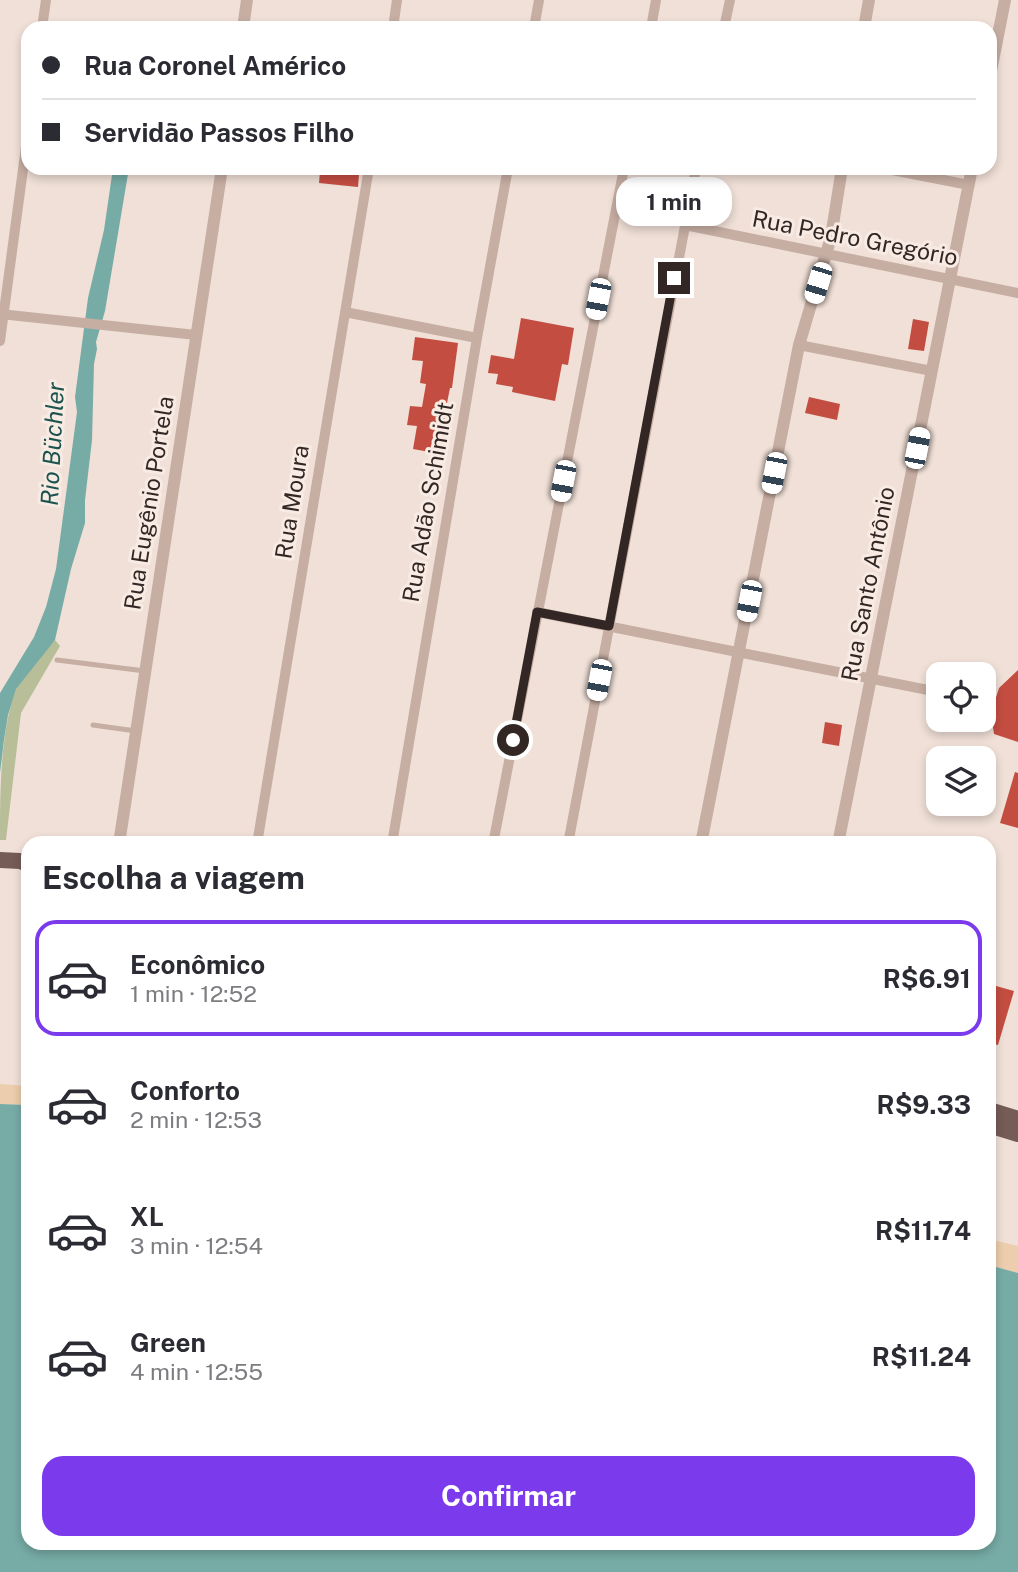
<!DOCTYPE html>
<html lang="pt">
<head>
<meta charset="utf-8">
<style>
  body { margin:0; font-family:"Public Sans",sans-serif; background:#f7f7f7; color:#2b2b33; height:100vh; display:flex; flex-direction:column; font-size:26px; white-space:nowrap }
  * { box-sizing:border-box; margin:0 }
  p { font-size:23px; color:#7c7c81 }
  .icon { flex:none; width:38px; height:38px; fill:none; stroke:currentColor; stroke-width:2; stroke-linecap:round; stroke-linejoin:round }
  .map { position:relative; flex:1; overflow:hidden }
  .side { position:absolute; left:21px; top:836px; width:975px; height:714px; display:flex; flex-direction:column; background:#fff; border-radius:21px; box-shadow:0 4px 10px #0003 }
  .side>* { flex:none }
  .banner { position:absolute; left:21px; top:21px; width:976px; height:154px; border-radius:21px; box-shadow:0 4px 10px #0003; display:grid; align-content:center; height:154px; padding:0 21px; background:#fff }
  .fabs { position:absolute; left:926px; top:662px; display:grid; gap:14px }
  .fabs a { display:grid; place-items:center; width:70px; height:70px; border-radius:14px; background:#fff; box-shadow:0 4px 10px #0003; font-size:35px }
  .end { position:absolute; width:32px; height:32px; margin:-16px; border:9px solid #332725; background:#fff; box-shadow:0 0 0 4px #fff }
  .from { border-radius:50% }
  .bubble { position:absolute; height:49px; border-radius:21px; background:#fff; box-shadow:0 4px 10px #0003; font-size:23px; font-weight:700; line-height:49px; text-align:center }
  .car { position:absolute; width:21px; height:42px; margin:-21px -10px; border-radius:9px; box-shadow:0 0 5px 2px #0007; background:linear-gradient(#fff 24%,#345 0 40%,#fff 0 76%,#345 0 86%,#fff 0) }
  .banner b { display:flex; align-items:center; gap:24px; height:66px; font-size:26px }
  .banner b+b { border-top:2px solid #e1e1e2 }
  .banner i { width:18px; height:18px; background:#2b2b33 }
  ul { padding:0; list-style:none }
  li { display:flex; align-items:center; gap:21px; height:116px; margin:0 14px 10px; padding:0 7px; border:4px solid transparent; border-radius:21px }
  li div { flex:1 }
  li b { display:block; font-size:26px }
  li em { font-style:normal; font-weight:700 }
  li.on { border-color:#7c3aed }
  li>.icon { width:63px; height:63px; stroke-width:1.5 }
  h2 { padding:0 21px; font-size:32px; line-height:84px }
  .button { display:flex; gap:14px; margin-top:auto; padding:14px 21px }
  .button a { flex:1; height:80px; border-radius:21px; background:#7c3aed; color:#fff; font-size:28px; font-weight:700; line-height:80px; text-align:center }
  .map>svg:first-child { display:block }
  .green { fill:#b7be98 }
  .sand { fill:#eccdad }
  .water { fill:#77aca6 }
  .building { fill:#c44d41 }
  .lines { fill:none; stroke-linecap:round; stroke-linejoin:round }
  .service { stroke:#c7aea3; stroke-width:5 }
  .minor { stroke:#c7aea3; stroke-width:10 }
  .tertiary { stroke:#c7aea3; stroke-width:12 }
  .primary { stroke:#755c56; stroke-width:16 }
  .route { stroke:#332725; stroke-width:9 }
  .labels { text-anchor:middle; stroke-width:6; stroke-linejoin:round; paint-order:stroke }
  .street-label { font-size:23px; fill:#332725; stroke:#f8ebe3 }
  .water-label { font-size:24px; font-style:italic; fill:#1c534e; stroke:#f8ebe3 }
</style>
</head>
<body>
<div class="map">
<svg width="1018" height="1572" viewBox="0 0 1018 1572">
  <rect width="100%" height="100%" fill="#f0e0d7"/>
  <!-- green -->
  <path class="green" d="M55 640 60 646 21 713 6 840H0C0 791 0 737 15 691 23 672 42 655 55 640Z"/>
  <!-- sand -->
  <path class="sand" d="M0 1084 28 1086V1105L0 1104Z
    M989 1239 1018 1246V1273L989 1265Z"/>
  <!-- water -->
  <path class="water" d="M113 168H129L105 311 96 342 97 349 94 364 92 440 85 500V523L71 569 55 640 16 689 8 715 4 740 0 773V693L34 637 46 607 56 569 77 412 75 397 88 298 104 230Z
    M0 1104 28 1105V1544H989V1265L1018 1273V1572H0Z"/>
  <!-- building -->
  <path class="building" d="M320 171 359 174 358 187 319 183Z
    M521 318 574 328 568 365 562 364 555 401 512 392 513 387 496 384 498 374 488 373 491 355 514 359Z
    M913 319 929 322 924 351 908 349Z
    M415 337 458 343 452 388H450L446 408 441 454 413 449 417 426 407 425 410 406 422 407 426 384 420 383 423 361 412 360Z
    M809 397 840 404 837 420 805 413Z
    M1018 670V742L994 734 991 713 999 688Z
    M825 722 842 725 839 746 822 743Z
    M1015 772 1018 773V828L1000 823Z
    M989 984 1014 991 998 1045 989 1043Z"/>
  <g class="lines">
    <!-- service -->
    <path class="service" d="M57 660 145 671
      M93 725 136 731"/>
    <!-- minor -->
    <path class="minor" d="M42 28 46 0
      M393 28 397 0
      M534 28 539 0
      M651 28 656 0
      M724 28 730 0
      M882 168 969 185
      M685 225 1018 293
      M345 312 477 338
      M0 314 196 335
      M0 341 28 132
      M799 345 932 371
      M537 612 938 692
      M257 844 369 168
      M392 844 477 338 508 168
      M493 844 624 168
      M568 844 696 168"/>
    <!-- tertiary -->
    <path class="tertiary" d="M243 28 247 0
      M864 28 869 0
      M990 76 1005 0
      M119 844 222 168
      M701 844 799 345 831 237 842 168
      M838 844 972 168"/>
    <!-- primary -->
    <path class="primary" d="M0 860 20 861 28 864
      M989 1110 1018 1119
      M989 1125 1018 1134"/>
  </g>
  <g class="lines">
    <!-- route -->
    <path class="route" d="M513 740 537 612 609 626 674 278"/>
  </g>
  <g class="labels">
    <!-- street labels -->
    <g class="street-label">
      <text transform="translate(855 238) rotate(11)" y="8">Rua Pedro Gregório</text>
      <text transform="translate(292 502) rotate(-81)" y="8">Rua Moura</text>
      <text transform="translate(428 502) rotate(-80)" y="8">Rua Adão Schimidt</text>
      <text transform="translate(149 503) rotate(-81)" y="8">Rua Eugênio Portela</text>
      <text transform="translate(868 584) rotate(-79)" y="8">Rua Santo Antônio</text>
    </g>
    <!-- water labels -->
    <g class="water-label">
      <text transform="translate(53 444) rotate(-87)" y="8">Rio Büchler</text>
    </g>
  </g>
</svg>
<div class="fabs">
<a><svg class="icon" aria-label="locate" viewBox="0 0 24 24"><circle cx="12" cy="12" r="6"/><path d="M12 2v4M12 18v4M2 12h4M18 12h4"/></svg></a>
<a><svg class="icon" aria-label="layers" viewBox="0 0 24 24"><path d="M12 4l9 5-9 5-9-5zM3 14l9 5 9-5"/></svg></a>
</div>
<i class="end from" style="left:513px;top:740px"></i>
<i class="end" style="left:674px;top:278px"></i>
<div class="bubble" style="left:616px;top:177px;width:116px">1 min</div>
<i class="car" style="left:818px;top:283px;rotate:197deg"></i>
<i class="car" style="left:598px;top:299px;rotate:191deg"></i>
<i class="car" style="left:917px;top:448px;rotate:11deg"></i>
<i class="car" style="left:774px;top:473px;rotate:191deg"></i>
<i class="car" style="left:563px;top:481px;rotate:191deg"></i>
<i class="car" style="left:749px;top:601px;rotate:191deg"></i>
<i class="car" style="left:599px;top:680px;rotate:191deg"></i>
<div class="banner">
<b><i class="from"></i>Rua Coronel Américo</b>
<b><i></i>Servidão Passos Filho</b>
</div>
<section class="side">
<h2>Escolha a viagem</h2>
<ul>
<li class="on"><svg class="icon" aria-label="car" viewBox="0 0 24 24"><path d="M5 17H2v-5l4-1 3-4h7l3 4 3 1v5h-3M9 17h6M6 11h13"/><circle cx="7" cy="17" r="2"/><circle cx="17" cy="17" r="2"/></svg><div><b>Econômico</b><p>1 min · 12:52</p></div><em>R$6.91</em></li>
<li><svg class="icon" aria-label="car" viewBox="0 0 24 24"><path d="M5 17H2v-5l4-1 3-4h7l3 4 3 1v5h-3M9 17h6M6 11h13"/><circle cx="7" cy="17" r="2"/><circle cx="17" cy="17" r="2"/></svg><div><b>Conforto</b><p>2 min · 12:53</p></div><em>R$9.33</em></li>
<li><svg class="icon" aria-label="car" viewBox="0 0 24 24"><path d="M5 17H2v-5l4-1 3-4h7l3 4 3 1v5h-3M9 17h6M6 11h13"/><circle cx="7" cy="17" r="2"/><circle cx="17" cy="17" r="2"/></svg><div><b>XL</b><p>3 min · 12:54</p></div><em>R$11.74</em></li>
<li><svg class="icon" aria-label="car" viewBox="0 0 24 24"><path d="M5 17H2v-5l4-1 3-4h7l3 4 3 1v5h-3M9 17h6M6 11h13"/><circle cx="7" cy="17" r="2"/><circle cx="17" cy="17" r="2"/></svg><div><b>Green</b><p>4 min · 12:55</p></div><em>R$11.24</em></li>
</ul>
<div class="button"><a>Confirmar</a></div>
</section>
</div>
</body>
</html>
